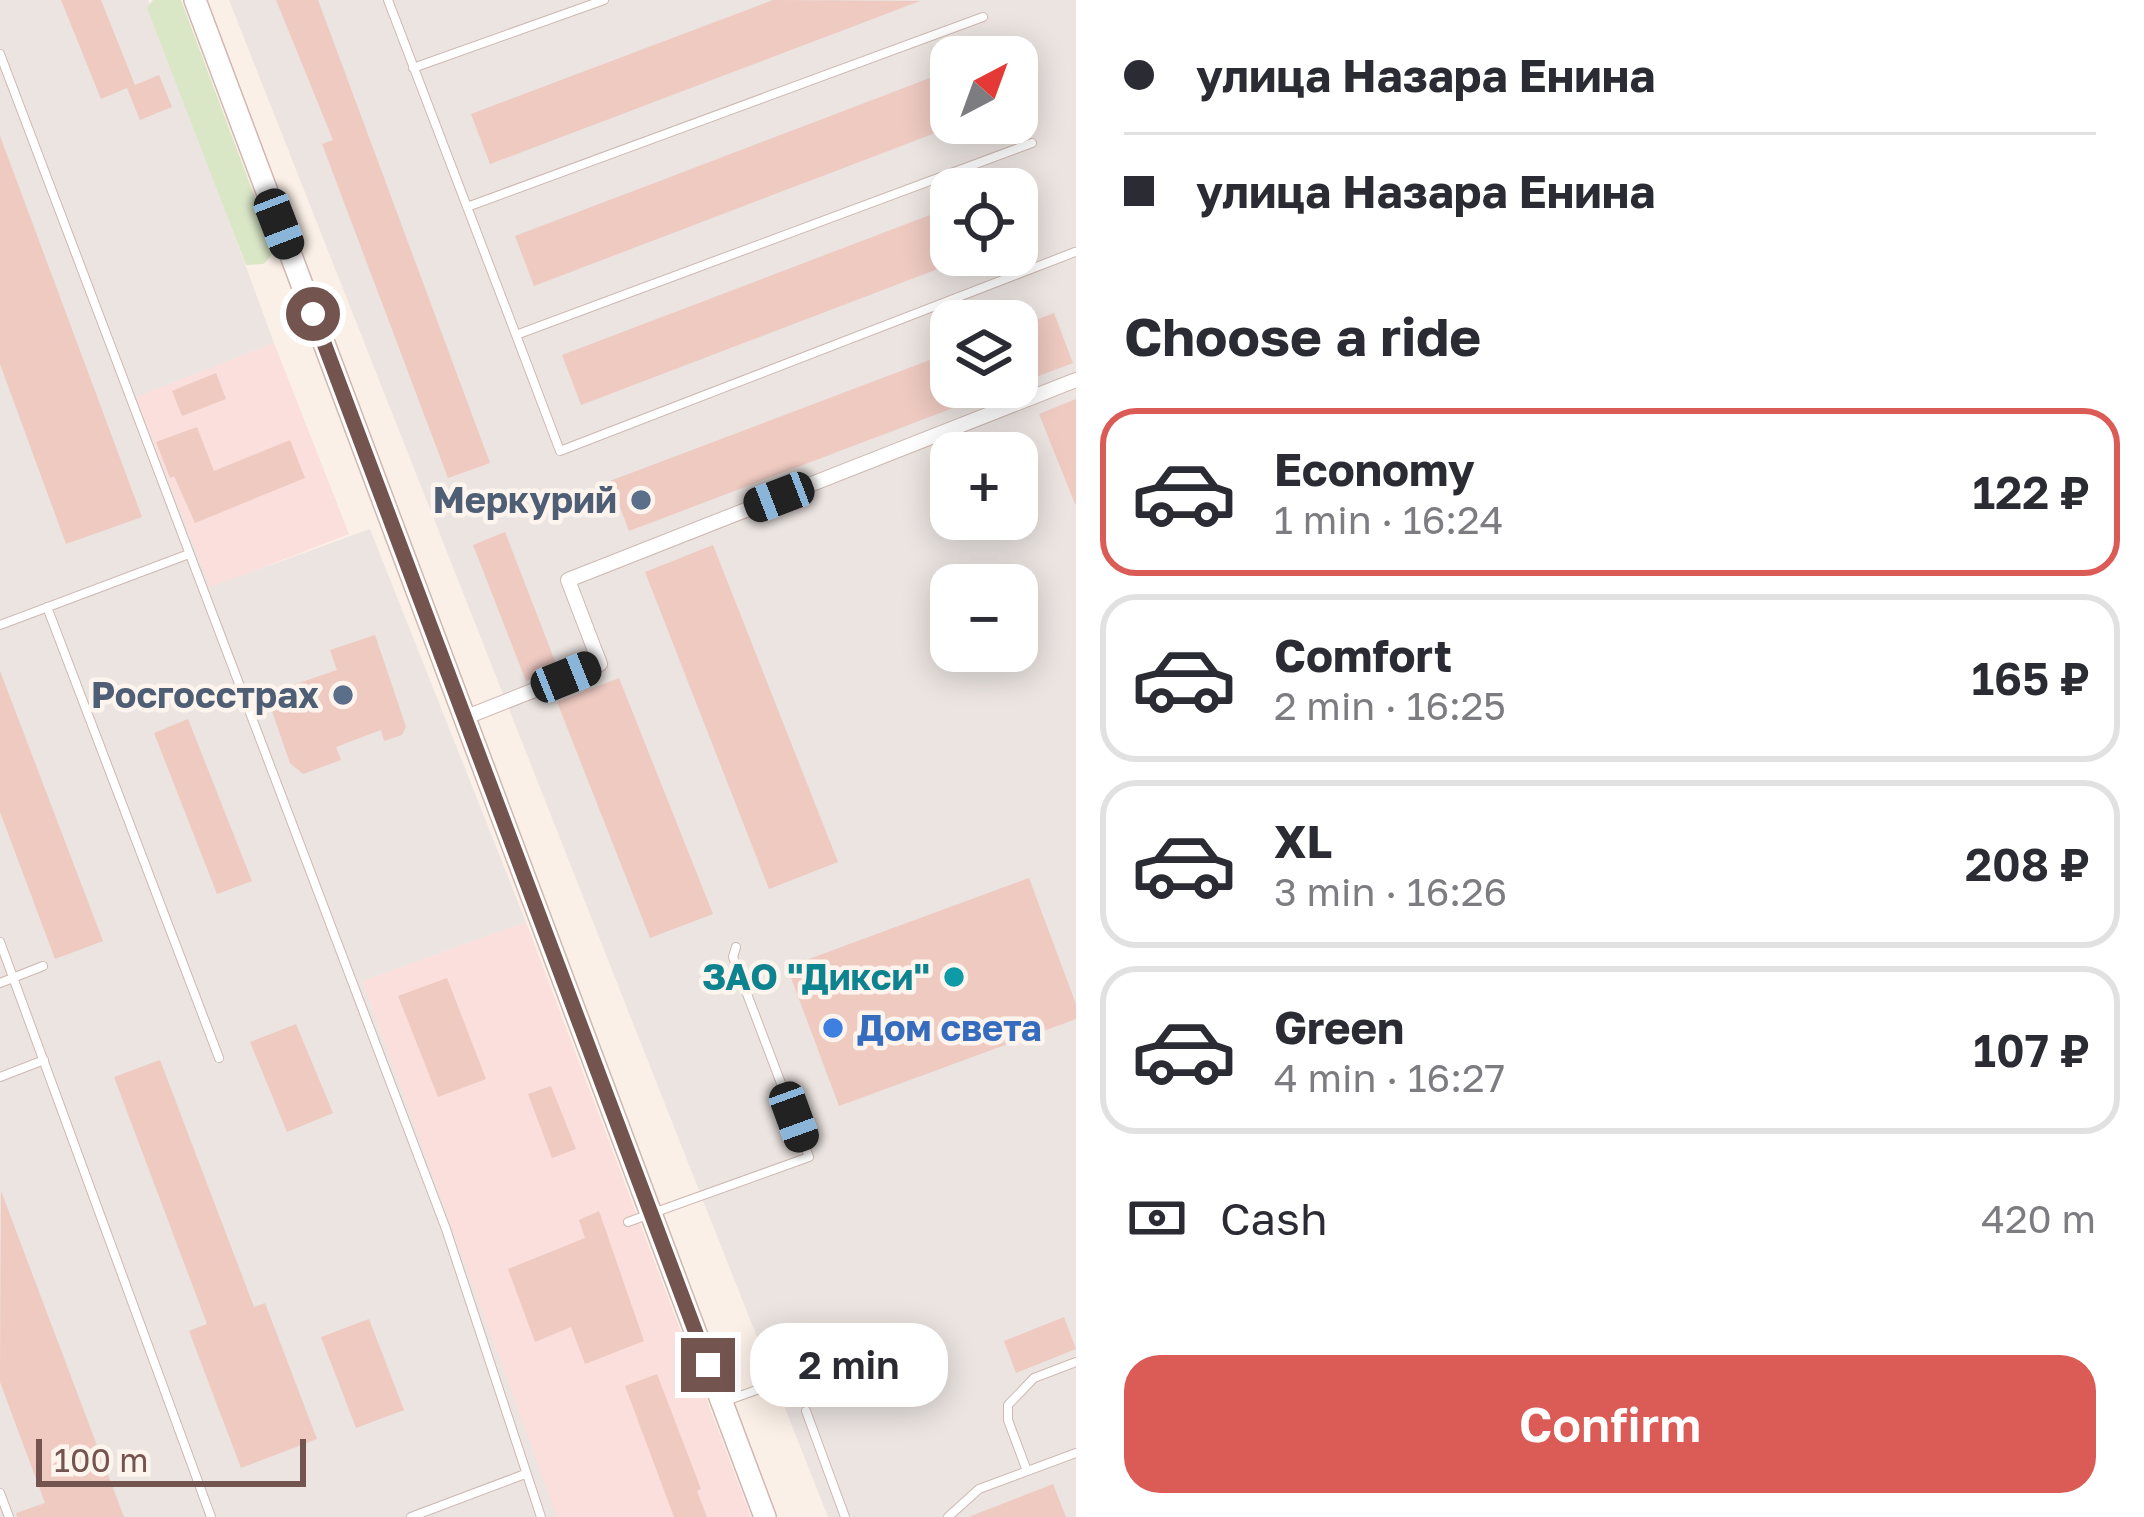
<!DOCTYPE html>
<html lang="en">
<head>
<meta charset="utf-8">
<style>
  body { margin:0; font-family:"Golos Text",sans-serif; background:#f2f2f3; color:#2b2b33; height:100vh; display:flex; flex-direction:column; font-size:45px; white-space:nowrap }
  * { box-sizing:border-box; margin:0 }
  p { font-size:39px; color:#7c7c81 }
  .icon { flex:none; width:66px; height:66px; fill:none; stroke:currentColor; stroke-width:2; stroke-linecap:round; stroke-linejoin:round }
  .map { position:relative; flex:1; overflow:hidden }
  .side { display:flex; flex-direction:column; background:#fff; width:1068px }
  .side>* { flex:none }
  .guide { display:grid; align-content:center; height:264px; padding:0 48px; background:#fff }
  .needle { width:78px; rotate:41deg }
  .controls { position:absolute; left:930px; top:36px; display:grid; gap:24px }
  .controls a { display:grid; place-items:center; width:108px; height:108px; border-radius:24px; background:#fff; box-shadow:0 6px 30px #0003; font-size:60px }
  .scale { position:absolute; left:36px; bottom:30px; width:270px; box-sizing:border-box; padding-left:12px; border:6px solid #73544e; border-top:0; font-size:33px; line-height:42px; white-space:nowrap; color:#73544e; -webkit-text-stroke:9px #fef4ee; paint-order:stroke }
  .end { position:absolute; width:54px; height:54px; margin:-27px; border:15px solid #73544e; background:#fff; box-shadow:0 0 0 6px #fff }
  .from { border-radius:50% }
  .bubble { position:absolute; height:84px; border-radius:36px; background:#fff; box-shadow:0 6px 30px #0003; font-size:39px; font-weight:600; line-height:84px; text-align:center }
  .car { position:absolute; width:36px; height:72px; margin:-36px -18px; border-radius:15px; box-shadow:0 0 9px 3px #0007; background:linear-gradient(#222 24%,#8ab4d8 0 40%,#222 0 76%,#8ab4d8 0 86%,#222 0) }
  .guide b { display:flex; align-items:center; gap:42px; height:114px; font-size:45px }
  .guide b+b { border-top:3px solid #e1e1e2 }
  .guide i { width:30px; height:30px; background:#2b2b33 }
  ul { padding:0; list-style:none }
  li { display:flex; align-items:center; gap:36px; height:168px; margin:0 24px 18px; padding:0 24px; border:6px solid #e1e1e2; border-radius:36px }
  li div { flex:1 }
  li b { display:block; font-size:45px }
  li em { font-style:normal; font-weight:600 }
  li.selected { border-color:#db5b56 }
  li>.icon { width:108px; height:108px; stroke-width:1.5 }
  h2 { padding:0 48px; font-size:54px; line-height:144px }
  .pay { display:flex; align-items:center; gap:30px; height:132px; padding:0 48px; font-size:45px }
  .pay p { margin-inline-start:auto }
  .button { display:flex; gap:24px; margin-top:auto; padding:24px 48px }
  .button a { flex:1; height:138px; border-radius:36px; background:#db5b56; color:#fff; font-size:48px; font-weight:600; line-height:138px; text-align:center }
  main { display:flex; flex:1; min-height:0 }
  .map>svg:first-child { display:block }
  .commercial { fill:#fadfdc }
  .industrial { fill:#ebe4e1; fill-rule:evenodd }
  .green { fill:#dae7c7 }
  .building { fill:#eecac1 }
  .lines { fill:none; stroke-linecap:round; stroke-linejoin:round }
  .service-casing { stroke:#ceb8b1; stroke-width:10 }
  .minor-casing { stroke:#ceb8b1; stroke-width:16 }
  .secondary-casing { stroke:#d0b7af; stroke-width:24 }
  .service { stroke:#fff; stroke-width:8 }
  .minor { stroke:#fff; stroke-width:14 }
  .secondary { stroke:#fff; stroke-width:21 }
  .route { stroke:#73544e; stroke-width:15 }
  .service-dot { fill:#5c6f8a; stroke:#fef4ee; stroke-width:4.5 }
  .culture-dot { fill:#0f9aa8; stroke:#fef4ee; stroke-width:4.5 }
  .shop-dot { fill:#3f7fe0; stroke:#fef4ee; stroke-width:4.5 }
  .labels { text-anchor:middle; stroke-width:9; stroke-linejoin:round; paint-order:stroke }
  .service-label { font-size:36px; font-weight:bold; fill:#4e5e75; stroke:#fef4ee; text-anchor:end }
  .culture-label { font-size:36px; font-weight:bold; fill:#0d838f; stroke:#fef4ee; text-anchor:end }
  .shop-label { font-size:36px; font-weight:bold; fill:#366cbe; stroke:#fef4ee; text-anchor:start }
</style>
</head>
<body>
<main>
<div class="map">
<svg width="1076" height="1517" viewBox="0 0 1076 1517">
  <rect width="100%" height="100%" fill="#fbf0e7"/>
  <!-- commercial -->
  <path class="commercial" d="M274 343 349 534 210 588 135 397Z
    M526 922 751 1517H556L362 981Z"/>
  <!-- industrial -->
  <path class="industrial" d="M0 0H148L274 343 136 397 210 587 370 529 526 922 362 981 557 1517H0Z
    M229 0H1076V1517H828ZM951 57H1017V123H951ZM951 189H1017V255H951ZM951 321H1017V387H951ZM951 453H1017V519H951ZM951 585H1017V651H951Z"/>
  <!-- green -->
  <path class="green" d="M153 0H181L275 251 264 264 246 265 147 8Z"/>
  <!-- building -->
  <path class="building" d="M61 0H101L135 85 159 75 172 107 140 120 127 88 101 99Z
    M276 0H318L490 463 448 478 322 144 333 140Z
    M773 0 920 1 490 164 471 114Z
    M951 70V127L534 286 515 236Z
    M0 136 142 517 66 544 0 364Z
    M951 207V264L581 405 562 355Z
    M1054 313 1073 363 1017 384V327Z
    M951 352V387L1006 388 629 531 610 481Z
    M216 373 226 399 182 416 172 391Z
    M1076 399V504H1075L1039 414Z
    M197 427 214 471 290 440 305 478 195 523 174 476 170 478 156 442Z
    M505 532 558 669 526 681 473 545Z
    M713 545 838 862 769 889 645 572Z
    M375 635 406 727 402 735 384 741 381 730 336 747 341 760 303 774 290 763 266 694 337 670 330 650Z
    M0 671 103 941 55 959 0 812Z
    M619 678 713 914 650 938 557 702Z
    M188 719 252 881 217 894 154 733Z
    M1029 878 1076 1004V1019L839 1106 787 967Z
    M447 978 486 1079 438 1097 398 996Z
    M296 1024 333 1113 287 1132 250 1042Z
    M160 1060 254 1307 265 1303 317 1439 241 1468 189 1331 207 1324 114 1077Z
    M551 1086 576 1149 552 1158 528 1094Z
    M1 1191 124 1517H17L16 1513 45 1503 0 1382Z
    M599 1211 644 1341 585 1364 571 1327 535 1342 508 1269 585 1238 579 1220Z
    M1064 1317 1076 1349 1016 1373 1004 1341Z
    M369 1319 404 1410 356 1428 321 1337Z
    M657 1374 701 1489 697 1491 707 1517H674L625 1386Z
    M1053 1484 1066 1517H971V1516Z"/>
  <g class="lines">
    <defs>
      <path id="service" d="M388 0 516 335 1032 143
        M0 54 446 1229 541 1517
        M413 68 604 0
        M467 207 983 17
        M516 335 560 451 1075 252
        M47 607 219 1058
        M0 625 189 554
        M0 942 211 1517
        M0 983 43 966
        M0 1077 44 1060
        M628 1222 809 1157 733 957 736 947
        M723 1402 765 1387
        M806 1411 845 1517
        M1027 1471 1008 1420V1405L1034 1378 1076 1362
        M0 1493 9 1517
        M411 1517 525 1474
        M948 1517 979 1489 1076 1453"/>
      <path id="minor" d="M464 718 600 664 568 580 1076 380"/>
      <path id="secondary" d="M195 0 765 1517"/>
    </defs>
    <!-- service casing -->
    <use href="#service" class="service-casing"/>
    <!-- minor casing -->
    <use href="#minor" class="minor-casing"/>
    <!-- secondary casing -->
    <use href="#secondary" class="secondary-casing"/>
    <!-- service -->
    <use href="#service" class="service"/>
    <!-- minor -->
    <use href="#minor" class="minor"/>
    <!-- secondary -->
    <use href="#secondary" class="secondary"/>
  </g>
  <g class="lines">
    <!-- route -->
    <path class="route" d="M313 314 708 1365"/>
  </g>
  <!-- markers -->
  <g class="service-dot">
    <circle cx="641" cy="500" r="12"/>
    <circle cx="343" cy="695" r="12"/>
  </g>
  <circle class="culture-dot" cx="954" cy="977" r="12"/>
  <circle class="shop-dot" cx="833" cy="1028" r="12"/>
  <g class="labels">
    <!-- service labels -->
    <g class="service-label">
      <text x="617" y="513">Меркурий</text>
      <text x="319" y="708">Росгосстрах</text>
    </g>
    <!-- culture labels -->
    <g class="culture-label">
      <text x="930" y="990">ЗАО "Дикси"</text>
    </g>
    <!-- shop labels -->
    <g class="shop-label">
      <text x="857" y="1041">Дом света</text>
    </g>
  </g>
</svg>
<div class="controls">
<a><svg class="needle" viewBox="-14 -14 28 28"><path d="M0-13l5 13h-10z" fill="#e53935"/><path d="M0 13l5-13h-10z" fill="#7c7c81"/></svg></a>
<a><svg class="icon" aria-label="locate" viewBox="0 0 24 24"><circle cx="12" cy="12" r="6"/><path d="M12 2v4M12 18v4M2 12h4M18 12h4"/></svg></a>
<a><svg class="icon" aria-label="layers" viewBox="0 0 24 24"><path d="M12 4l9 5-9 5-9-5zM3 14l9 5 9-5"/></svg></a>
<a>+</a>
<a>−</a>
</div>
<div class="scale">100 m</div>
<i class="end from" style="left:313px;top:314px"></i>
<i class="end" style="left:708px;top:1365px"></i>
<div class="bubble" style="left:750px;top:1323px;width:198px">2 min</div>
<i class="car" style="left:279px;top:224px;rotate:159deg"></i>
<i class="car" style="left:779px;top:497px;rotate:249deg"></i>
<i class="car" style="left:566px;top:677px;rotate:68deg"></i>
<i class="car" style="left:794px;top:1117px;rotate:160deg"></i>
</div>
<section class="side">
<div class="guide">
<b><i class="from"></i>улица Назара Енина</b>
<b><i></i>улица Назара Енина</b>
</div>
<h2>Choose a ride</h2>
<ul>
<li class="selected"><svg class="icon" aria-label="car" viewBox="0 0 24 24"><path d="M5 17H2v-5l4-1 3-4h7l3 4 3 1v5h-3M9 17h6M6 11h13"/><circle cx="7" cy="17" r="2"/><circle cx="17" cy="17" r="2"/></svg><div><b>Economy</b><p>1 min · 16:24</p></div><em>122 ₽</em></li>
<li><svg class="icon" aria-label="car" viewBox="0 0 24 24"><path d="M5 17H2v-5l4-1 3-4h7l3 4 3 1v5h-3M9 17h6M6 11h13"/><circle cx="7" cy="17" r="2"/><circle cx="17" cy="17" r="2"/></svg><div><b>Comfort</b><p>2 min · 16:25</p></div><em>165 ₽</em></li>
<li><svg class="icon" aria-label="car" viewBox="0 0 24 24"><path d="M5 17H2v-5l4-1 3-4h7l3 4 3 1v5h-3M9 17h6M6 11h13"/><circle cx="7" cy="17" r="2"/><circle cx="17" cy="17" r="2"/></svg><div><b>XL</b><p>3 min · 16:26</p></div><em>208 ₽</em></li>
<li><svg class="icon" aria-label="car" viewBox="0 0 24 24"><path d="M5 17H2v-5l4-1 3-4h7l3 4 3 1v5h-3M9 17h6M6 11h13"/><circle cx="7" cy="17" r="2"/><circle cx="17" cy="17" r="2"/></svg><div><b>Green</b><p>4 min · 16:27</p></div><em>107 ₽</em></li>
</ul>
<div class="pay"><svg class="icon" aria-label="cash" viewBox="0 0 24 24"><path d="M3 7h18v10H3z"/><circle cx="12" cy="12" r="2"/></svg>Cash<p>420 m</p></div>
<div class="button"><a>Confirm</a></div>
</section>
</main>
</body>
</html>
